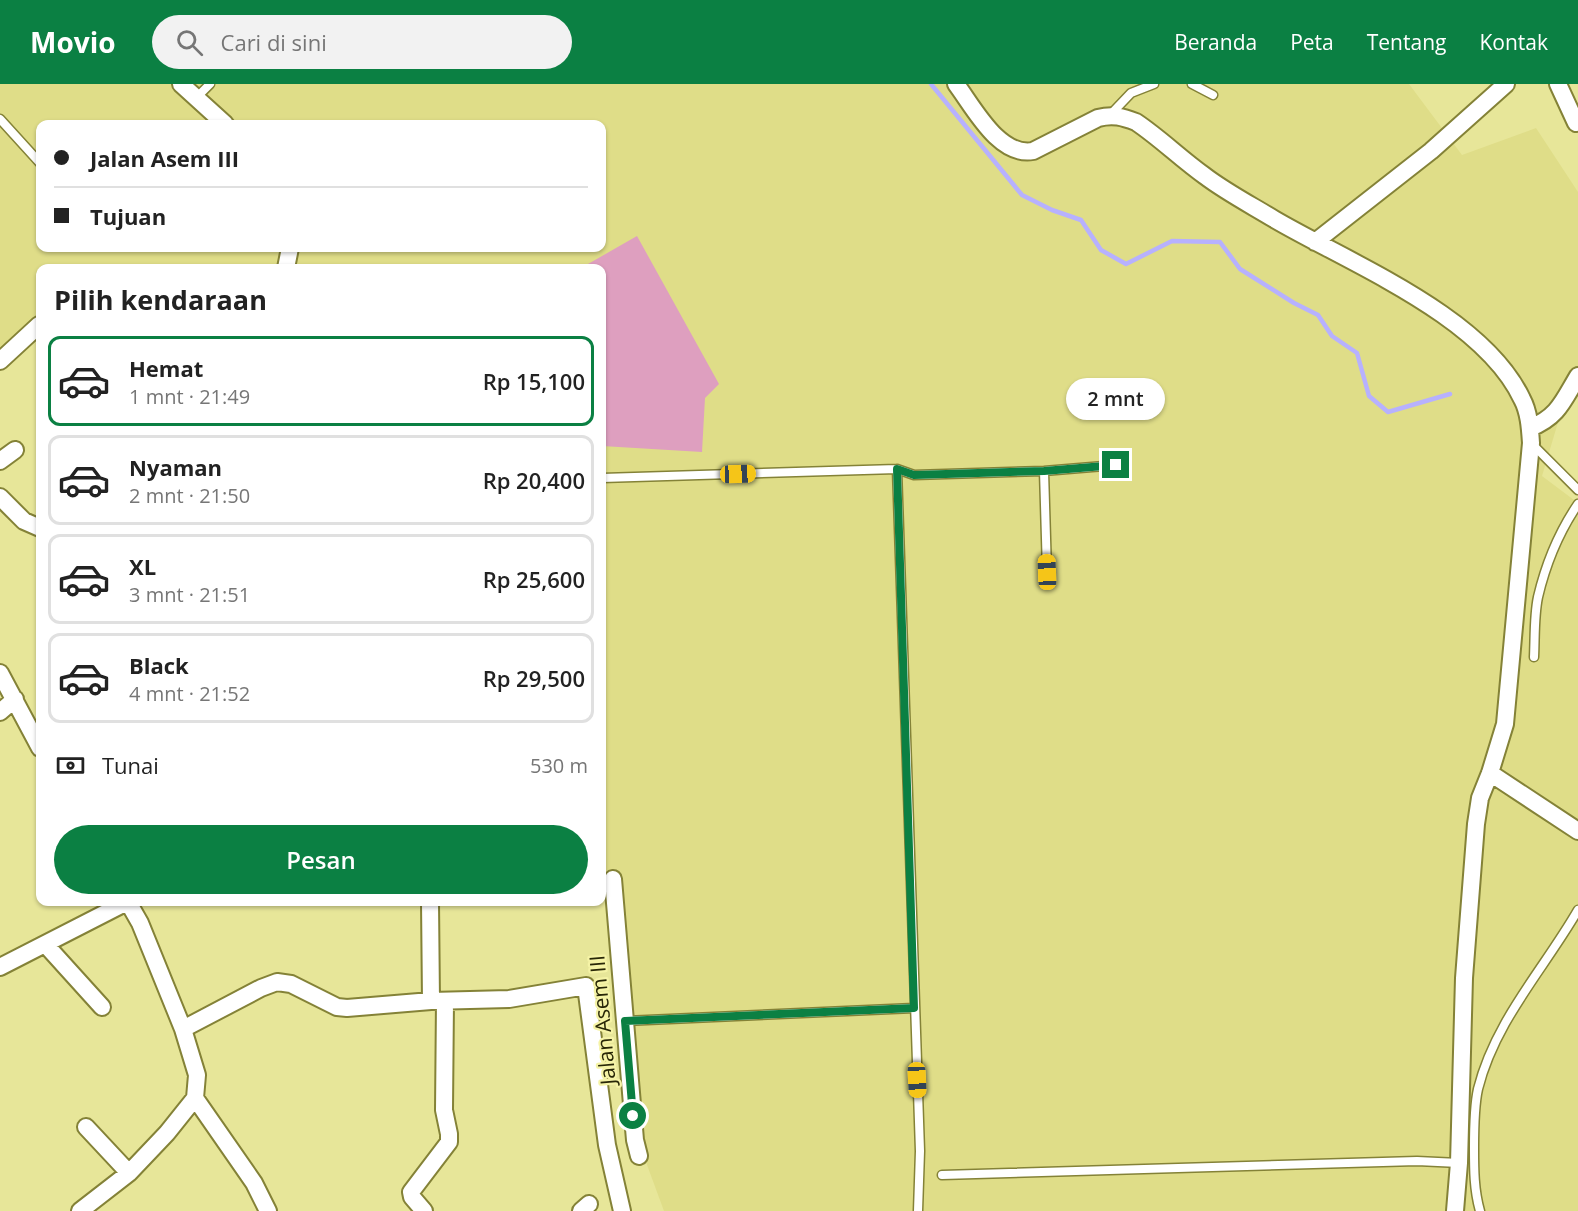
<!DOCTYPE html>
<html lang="id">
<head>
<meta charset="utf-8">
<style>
  body { margin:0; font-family:"Open Sans",sans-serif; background:#f2f2f2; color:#222; height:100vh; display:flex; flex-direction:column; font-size:22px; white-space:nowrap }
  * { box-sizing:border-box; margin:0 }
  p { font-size:20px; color:#767676 }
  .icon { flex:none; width:33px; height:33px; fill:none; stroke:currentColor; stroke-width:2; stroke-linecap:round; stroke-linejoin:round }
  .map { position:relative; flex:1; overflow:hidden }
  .sheet { position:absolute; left:36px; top:180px; width:570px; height:642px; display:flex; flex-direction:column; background:#fff; border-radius:12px; box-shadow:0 2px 4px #0004 }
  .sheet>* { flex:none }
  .guide { position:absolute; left:36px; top:36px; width:570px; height:132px; border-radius:12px; box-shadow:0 2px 4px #0004; display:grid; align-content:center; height:132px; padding:0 18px; background:#fff }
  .end { position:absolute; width:27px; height:27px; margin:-14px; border:8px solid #0b8043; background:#fff; box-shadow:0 0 0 3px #fff }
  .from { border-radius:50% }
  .bubble { position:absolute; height:42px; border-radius:21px; background:#fff; box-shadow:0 2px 4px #0004; font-size:20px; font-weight:600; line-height:42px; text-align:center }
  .car { position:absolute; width:18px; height:36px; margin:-18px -9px; border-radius:8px; box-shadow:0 0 4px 2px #0007; background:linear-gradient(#f5c518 24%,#345 0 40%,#f5c518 0 76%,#345 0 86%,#f5c518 0) }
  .guide b { display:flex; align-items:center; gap:21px; height:57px; font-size:22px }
  .guide b+b { border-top:2px solid #e0e0e0 }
  .guide i { width:15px; height:15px; background:#222 }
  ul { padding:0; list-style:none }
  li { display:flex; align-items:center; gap:18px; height:90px; margin:0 12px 9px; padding:0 6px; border:3px solid #e0e0e0; border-radius:12px }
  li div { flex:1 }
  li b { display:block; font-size:22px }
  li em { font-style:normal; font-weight:600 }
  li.current { border-color:#0b8043 }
  li>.icon { width:54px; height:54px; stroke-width:1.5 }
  h2 { padding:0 18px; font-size:27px; line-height:72px }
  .pay { display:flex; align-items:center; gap:15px; height:66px; padding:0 18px; font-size:22px }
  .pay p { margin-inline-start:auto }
  .primary-button { display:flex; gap:12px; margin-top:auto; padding:12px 18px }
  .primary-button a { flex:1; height:69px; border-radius:36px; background:#0b8043; color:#fff; font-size:24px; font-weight:600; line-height:69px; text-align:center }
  header { display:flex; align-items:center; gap:36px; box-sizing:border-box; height:84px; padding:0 30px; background:#0b8043; color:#fff }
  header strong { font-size:28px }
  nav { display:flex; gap:33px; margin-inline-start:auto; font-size:21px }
  .search { width:420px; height:54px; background:#f2f2f2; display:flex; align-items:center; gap:15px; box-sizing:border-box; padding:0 21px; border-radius:33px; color:#767676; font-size:22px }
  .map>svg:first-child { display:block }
  .built { fill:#dfdd88; fill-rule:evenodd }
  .green { fill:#de9fbf }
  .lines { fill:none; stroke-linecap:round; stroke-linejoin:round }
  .stream { stroke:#b7b1fe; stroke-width:4.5 }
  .service-casing { stroke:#848237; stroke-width:11 }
  .minor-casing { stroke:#848237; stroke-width:20 }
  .service { stroke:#fff; stroke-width:8 }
  .minor { stroke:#fff; stroke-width:16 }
  .route { stroke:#0b8043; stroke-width:8 }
  .labels { text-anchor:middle; stroke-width:4.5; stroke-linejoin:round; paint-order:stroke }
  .street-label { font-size:21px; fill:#282707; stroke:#f5f3a6 }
</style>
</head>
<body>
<header>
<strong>Movio</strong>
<div class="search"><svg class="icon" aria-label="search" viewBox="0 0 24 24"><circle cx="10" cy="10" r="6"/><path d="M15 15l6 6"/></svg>Cari di sini</div>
<nav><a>Beranda</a><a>Peta</a><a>Tentang</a><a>Kontak</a></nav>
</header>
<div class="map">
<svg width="1578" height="1127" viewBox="0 0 1578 1127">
  <rect width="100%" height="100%" fill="#e7e699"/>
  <!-- built -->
  <path class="built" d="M0 0H1409L1462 71 1536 44 1578 108V301L1562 325 1542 392 1578 419V1127H664L636 1051 617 793 602 794V184H40V246L0 266ZM40 40H602V164H40Z"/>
  <!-- green -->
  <path class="green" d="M637 152 719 300 705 314 702 368 602 362V184H581Z"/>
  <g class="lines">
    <!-- stream -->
    <path class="stream" d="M931 0 1022 111 1052 126 1081 136 1101 166 1126 180 1172 157 1220 158 1240 185 1294 219 1318 231 1332 252 1357 269 1369 312 1388 328 1450 310"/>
    <defs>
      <path id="service" d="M1192 0 1213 11
        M196 14 210 0
        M1110 31 1131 9 1154 0
        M0 35 40 79
        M1532 360 1578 406
        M897 385 920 1067 918 1127
        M1044 387 1047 488
        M602 394 897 385 914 391 1044 387 1116 381
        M1534 573C1535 553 1534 532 1538 513 1546 479 1559 448 1578 420
        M625 937 914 924
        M942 1091 1417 1077 1459 1079
        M1480 1127C1474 1106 1474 1085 1474 1064 1474 1045 1474 1023 1478 1005 1495 937 1544 885 1578 826"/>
      <path id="minor" d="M181 0 225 40
        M956 0C974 24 999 73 1033 67L1098 34C1113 30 1123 33 1136 38 1160 54 1181 75 1205 92 1226 108 1251 121 1274 135 1351 180 1483 232 1522 315 1529 328 1530 344 1531 359L1505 640 1490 689 1480 714 1476 740 1464 894 1459 1079 1455 1127
        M1558 0 1576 39
        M1315 158 1431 67 1506 0
        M286 184 290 164
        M0 277 39 241
        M1530 344C1558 333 1563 317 1578 292
        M0 377 15 366
        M0 413 24 437 40 444
        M0 589 40 664
        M0 628 15 615
        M1490 689 1578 747
        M613 795 635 1056 639 1072
        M128 818 140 839 183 945 197 991 195 1014 254 1099 268 1127
        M430 818 431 917
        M45 860 102 923
        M0 883 127 818
        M183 945 261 904 277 898 291 900 337 923 347 924 431 917 509 915 586 902 607 1061 622 1127
        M86 1043 129 1089
        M80 1127 129 1089 167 1049 195 1014
        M424 1127 412 1113 411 1108 449 1058V1050L444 1026 445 917
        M581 1127 589 1120"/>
    </defs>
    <!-- service casing -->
    <use href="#service" class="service-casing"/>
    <!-- minor casing -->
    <use href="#minor" class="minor-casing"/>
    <!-- service -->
    <use href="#service" class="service"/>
    <!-- minor -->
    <use href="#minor" class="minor"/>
  </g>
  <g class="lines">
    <!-- route -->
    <path class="route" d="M633 1032 625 937 914 924 897 385 914 391 1044 387 1116 381"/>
  </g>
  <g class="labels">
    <!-- street labels -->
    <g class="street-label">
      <text transform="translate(603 936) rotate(-95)" y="7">Jalan Asem III</text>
    </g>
  </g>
</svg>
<i class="end from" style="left:633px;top:1032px"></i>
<i class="end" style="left:1116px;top:381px"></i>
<div class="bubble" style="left:1066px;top:294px;width:99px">2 mnt</div>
<i class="car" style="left:738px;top:390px;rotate:88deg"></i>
<i class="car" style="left:1047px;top:488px;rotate:358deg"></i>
<i class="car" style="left:917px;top:996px;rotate:177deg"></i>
<div class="guide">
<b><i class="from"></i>Jalan Asem III</b>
<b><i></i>Tujuan</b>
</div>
<section class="sheet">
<h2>Pilih kendaraan</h2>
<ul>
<li class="current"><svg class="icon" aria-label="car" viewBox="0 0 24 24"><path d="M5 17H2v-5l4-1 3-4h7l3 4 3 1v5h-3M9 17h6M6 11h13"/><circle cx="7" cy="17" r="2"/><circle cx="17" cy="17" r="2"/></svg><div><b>Hemat</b><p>1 mnt · 21:49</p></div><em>Rp 15,100</em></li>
<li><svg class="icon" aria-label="car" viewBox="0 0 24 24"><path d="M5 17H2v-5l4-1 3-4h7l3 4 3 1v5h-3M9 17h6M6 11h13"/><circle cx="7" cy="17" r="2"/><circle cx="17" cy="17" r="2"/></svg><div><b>Nyaman</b><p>2 mnt · 21:50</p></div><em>Rp 20,400</em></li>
<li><svg class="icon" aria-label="car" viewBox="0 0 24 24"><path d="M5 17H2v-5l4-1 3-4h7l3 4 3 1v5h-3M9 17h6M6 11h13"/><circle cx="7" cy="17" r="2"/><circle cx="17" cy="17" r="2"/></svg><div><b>XL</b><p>3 mnt · 21:51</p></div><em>Rp 25,600</em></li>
<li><svg class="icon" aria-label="car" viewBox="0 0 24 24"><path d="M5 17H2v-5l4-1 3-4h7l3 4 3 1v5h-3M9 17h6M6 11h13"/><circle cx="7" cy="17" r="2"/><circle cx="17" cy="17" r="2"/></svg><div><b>Black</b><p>4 mnt · 21:52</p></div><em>Rp 29,500</em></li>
</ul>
<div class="pay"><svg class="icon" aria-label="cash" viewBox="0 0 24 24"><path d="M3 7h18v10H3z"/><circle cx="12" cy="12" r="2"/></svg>Tunai<p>530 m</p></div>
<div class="primary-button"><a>Pesan</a></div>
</section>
</div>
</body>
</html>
